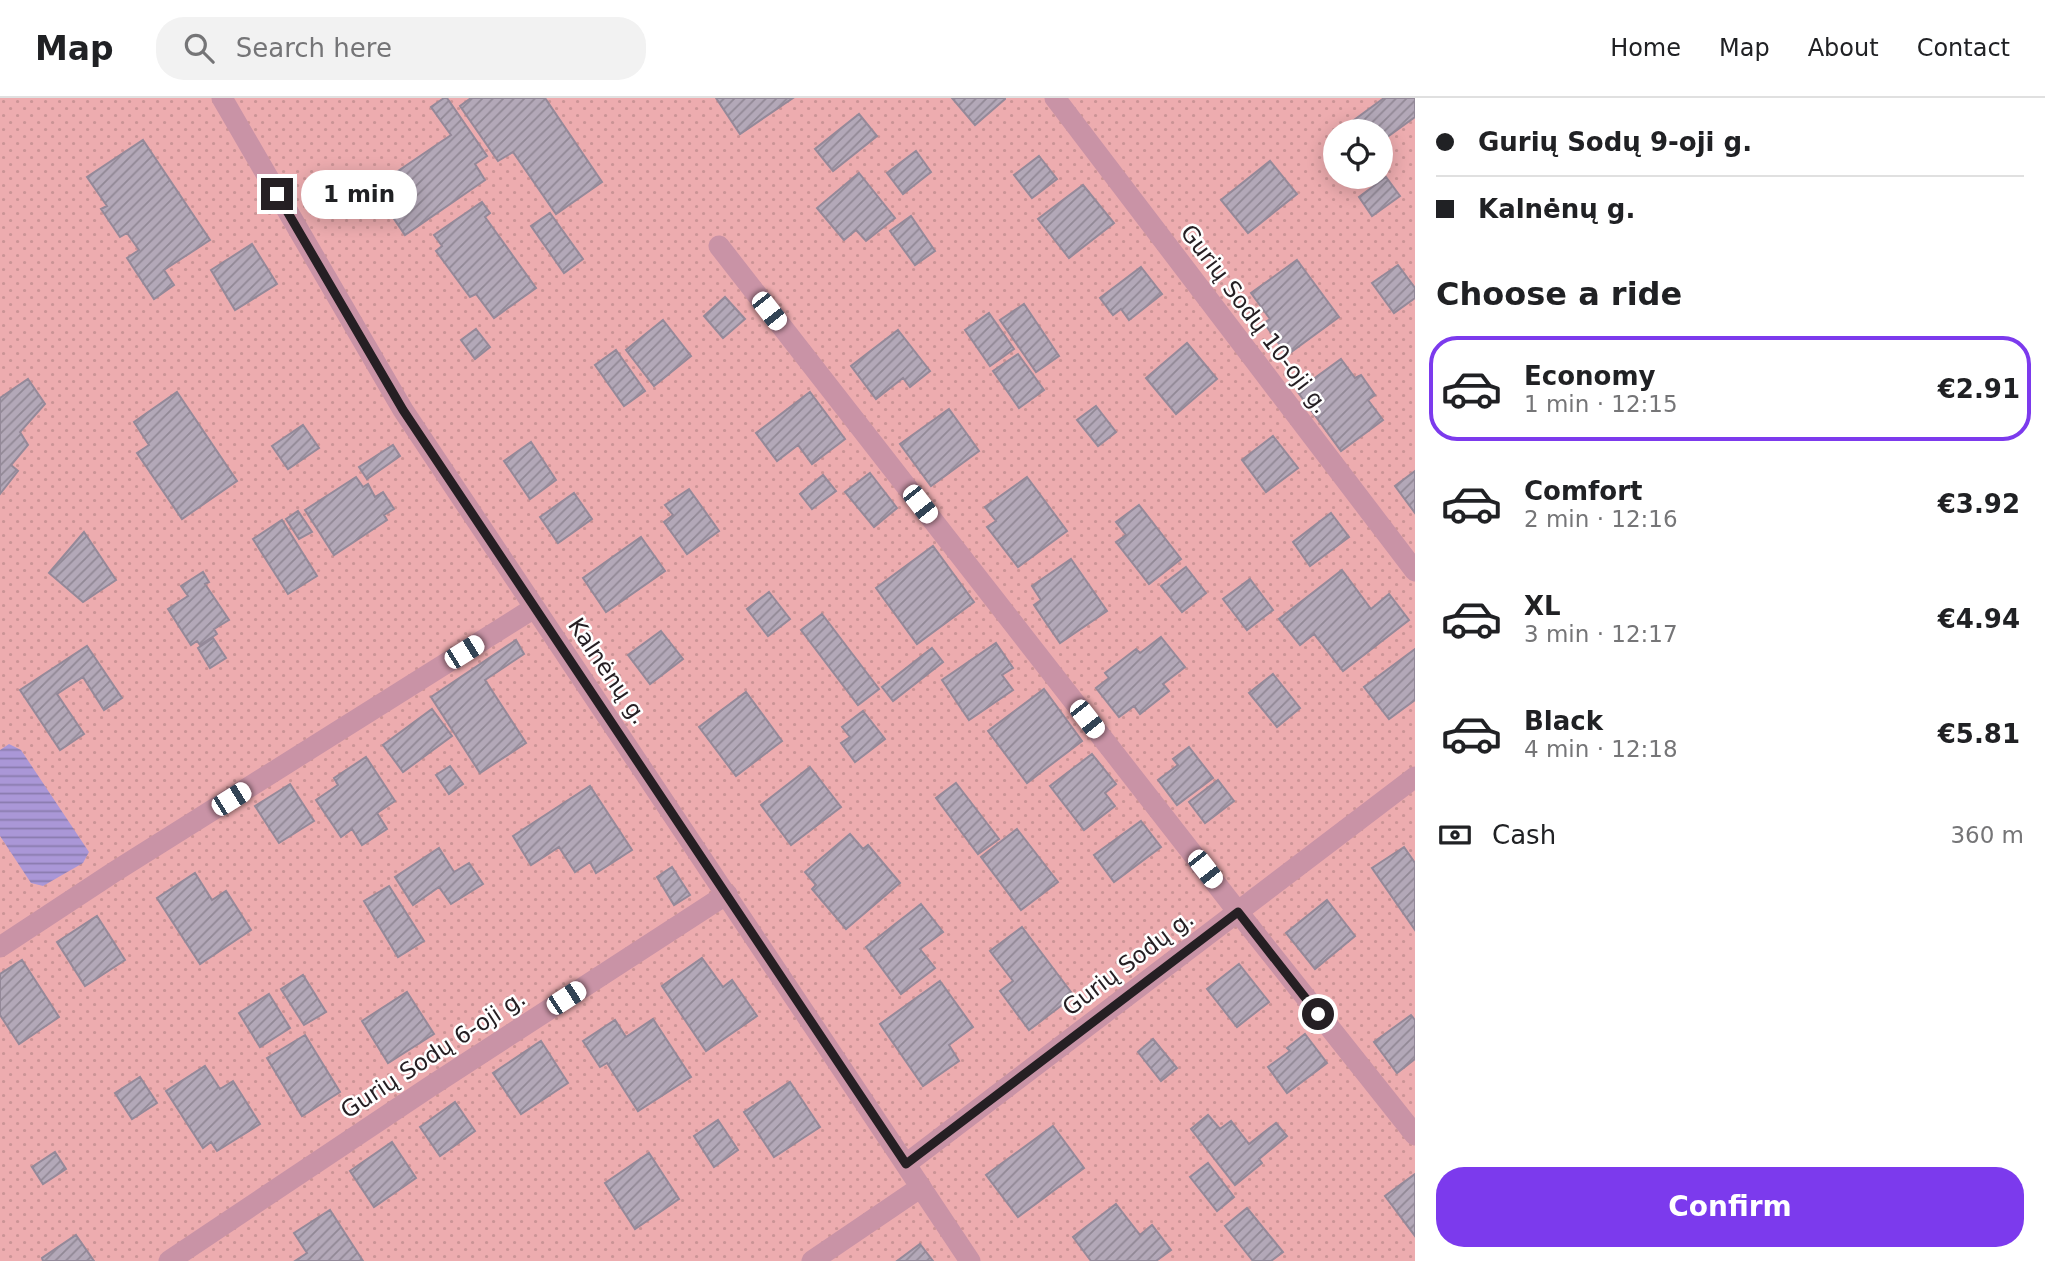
<!DOCTYPE html>
<html lang="en">
<head>
<meta charset="utf-8">
<style>
  body { margin:0; font-family:"DejaVu Sans",sans-serif; background:#f2f2f2; color:#202124; height:100vh; display:flex; flex-direction:column; font-size:26px; white-space:nowrap }
  * { box-sizing:border-box; margin:0 }
  p { font-size:23px; color:#757577 }
  .icon { flex:none; width:38px; height:38px; fill:none; stroke:currentColor; stroke-width:2; stroke-linecap:round; stroke-linejoin:round }
  .map { position:relative; flex:1; overflow:hidden }
  .side { display:flex; flex-direction:column; background:#fff; width:630px }
  .side>* { flex:none }
  .banner { display:grid; align-content:center; height:154px; padding:0 21px; background:#fff }
  .fabs { position:absolute; left:1323px; top:21px; display:grid; gap:14px }
  .fabs a { display:grid; place-items:center; width:70px; height:70px; border-radius:50%; background:#fff; box-shadow:0 4px 18px #0003; font-size:35px }
  .end { position:absolute; width:32px; height:32px; margin:-16px; border:9px solid #251f23; background:#fff; box-shadow:0 0 0 4px #fff }
  .from { border-radius:50% }
  .bubble { position:absolute; height:49px; border-radius:24px; background:#fff; box-shadow:0 4px 18px #0003; font-size:23px; font-weight:700; line-height:49px; text-align:center }
  .car { position:absolute; width:21px; height:42px; margin:-21px -10px; border-radius:9px; box-shadow:0 0 5px 2px #0007; background:linear-gradient(#fff 24%,#345 0 40%,#fff 0 76%,#345 0 86%,#fff 0) }
  .banner b { display:flex; align-items:center; gap:24px; height:66px; font-size:26px }
  .banner b+b { border-top:2px solid #e0e0e0 }
  .banner i { width:18px; height:18px; background:#202124 }
  ul { padding:0; list-style:none }
  li { display:flex; align-items:center; gap:21px; height:105px; margin:0 14px 10px; padding:0 7px; border:4px solid transparent; border-radius:28px }
  li div { flex:1 }
  li b { display:block; font-size:26px }
  li em { font-style:normal; font-weight:700 }
  li.on { border-color:#7c3aed }
  li>.icon { width:63px; height:63px; stroke-width:1.5 }
  h2 { padding:0 21px; font-size:32px; line-height:84px }
  .pay { display:flex; align-items:center; gap:18px; height:77px; padding:0 21px; font-size:26px }
  .pay p { margin-inline-start:auto }
  .action { display:flex; gap:14px; margin-top:auto; padding:14px 21px }
  .action a { flex:1; height:80px; border-radius:28px; background:#7c3aed; color:#fff; font-size:28px; font-weight:700; line-height:80px; text-align:center }
  header { display:flex; align-items:center; gap:42px; box-sizing:border-box; height:98px; padding:0 35px; background:#fff; border-bottom:2px solid #e0e0e0 }
  header strong { font-size:33px }
  nav { display:flex; gap:38px; margin-inline-start:auto; font-size:24px }
  .search { width:490px; height:63px; background:#f2f2f2; display:flex; align-items:center; gap:18px; box-sizing:border-box; padding:0 24px; border-radius:28px; color:#757577; font-size:26px }
  main { display:flex; flex:1; min-height:0 }
  .map>svg:first-child { display:block }
  .garden { fill:url(#garden-dots); fill-rule:evenodd }
  .water { fill:url(#water-rules) }
  .building { fill:url(#building-hatch); stroke:#948999; stroke-width:2 }
  .lines { fill:none; stroke-linecap:round; stroke-linejoin:round }
  .street { stroke:#c993a6; stroke-width:21 }
  .route { stroke:#251f23; stroke-width:9 }
  .labels { text-anchor:middle; stroke-width:5; stroke-linejoin:round; paint-order:stroke }
  .street-label { font-size:23px; fill:#251f23; stroke:#fff }
</style>
</head>
<body>
<header>
<strong>Map</strong>
<div class="search"><svg class="icon" aria-label="search" viewBox="0 0 24 24"><circle cx="10" cy="10" r="6"/><path d="M15 15l6 6"/></svg>Search here</div>
<nav><a>Home</a><a>Map</a><a>About</a><a>Contact</a></nav>
</header>
<main>
<div class="map">
<svg width="1415" height="1163" viewBox="0 0 1415 1163">
  <defs>
    <pattern id="garden-dots" width="8" height="8" patternUnits="userSpaceOnUse" patternTransform="scale(1.75)"><rect width="8" height="8" fill="#edacaf"/><path d="M2 2h.1M6 6h.1" fill="none" stroke="#cb9496" stroke-width="1.8" stroke-linecap="round"/></pattern>
    <pattern id="water-rules" width="6" height="5" patternUnits="userSpaceOnUse" patternTransform="scale(1.75)"><rect width="6" height="5" fill="#aa97d7"/><path d="M0 2.5h6" fill="none" stroke="#8a7bae"/></pattern>
    <pattern id="building-hatch" width="6" height="6" patternUnits="userSpaceOnUse" patternTransform="scale(1.75)"><rect width="6" height="6" fill="#b3a8b8"/><path d="M-1 1l2-2M0 6l6-6M5 7l2-2" fill="none" stroke="#918895"/></pattern>
  </defs>
  <rect width="100%" height="100%" fill="#ecdae6"/>
  <!-- garden -->
  <path class="garden" d="M0 0H1415V1163H0ZM1335 33H1381V79H1335Z"/>
  <!-- water -->
  <path class="water" d="M9 646 21 652 89 754 83 765 43 788 31 785 0 738V652Z"/>
  <!-- building -->
  <path class="building" d="M444 0H447L487 58 475 66 485 82 405 137 373 90 451 37 431 9Z
    M471 0H545L602 84 556 116 513 54 498 63 460 8Z
    M716 0H793L740 36Z
    M952 0H1005V1L975 27Z
    M1384 0H1415V19L1383 42 1381 33H1339Z
    M859 16 877 38 833 73 815 51Z
    M143 42 210 142 164 172 174 187 154 201 127 160 139 152 127 135 120 139 101 111 107 108 87 79Z
    M916 53 931 74 903 96 887 75Z
    M1039 58 1057 81 1032 100 1014 77Z
    M1270 63 1297 96 1248 135 1221 102Z
    M859 75 895 120 866 143 856 132 844 142 817 110Z
    M1386 79 1400 98 1372 118 1359 99Z
    M1083 87 1114 125 1069 160 1038 121Z
    M482 104 490 115 485 119 536 190 494 220 476 196 470 199 436 153 442 148 434 137Z
    M550 115 583 161 564 175 531 128Z
    M911 118 935 153 915 167 890 133Z
    M252 146 277 186 235 212 211 172Z
    M1297 162 1339 219 1287 257 1264 225 1270 221 1251 195Z
    M1398 167 1415 190V200L1394 215 1372 185Z
    M1141 169 1162 196 1129 222 1121 211 1113 217 1100 200Z
    M725 199 745 221 723 240 704 218Z
    M1024 206 1059 258 1036 274 1000 222Z
    M989 215 1014 251 990 268 965 232Z
    M663 222 691 258 654 288 626 252Z
    M476 231 490 249 475 261 461 242Z
    M898 232 930 273 910 289 903 280 876 301 851 268Z
    M1187 245 1217 281 1176 316 1146 280Z
    M616 252 645 293 624 308 595 267Z
    M1018 256 1044 292 1019 310 993 273Z
    M1341 261 1355 280 1361 277 1375 297 1368 302 1383 322 1341 353 1297 293Z
    M28 281 45 306 20 334 28 347 11 367 18 373 0 396V300Z
    M177 294 237 383 182 421 137 355 149 347 134 324Z
    M810 294 845 341 812 366 798 347 777 363 756 335Z
    M1096 308 1116 334 1098 348 1077 322Z
    M949 311 979 353 931 388 900 346Z
    M303 327 319 350 288 371 272 348Z
    M1273 338 1298 370 1266 394 1242 362Z
    M531 344 556 382 530 401 504 363Z
    M393 347 400 358 367 381 359 369Z
    M1415 373V415L1395 388Z
    M870 375 897 410 874 429 845 394Z
    M823 377 836 393 812 411 800 396Z
    M356 379 363 389 368 386 375 399 383 394 394 411 384 417 387 422 334 457 305 412Z
    M1027 379 1067 433 1018 469 987 429 996 423 985 409Z
    M689 391 719 433 687 456 664 424 673 417 665 407Z
    M574 395 592 421 558 445 540 419Z
    M1139 407 1181 461 1149 486 1116 444 1126 437 1116 424Z
    M298 413 312 434 299 441 286 421Z
    M1331 415 1349 439 1310 468 1293 444Z
    M282 422 317 478 288 496 253 441Z
    M84 434 116 482 83 504 49 475Z
    M641 439 665 473 606 514 583 480Z
    M933 448 974 504 917 546 876 490Z
    M1071 461 1107 513 1060 545 1034 507 1041 502 1032 488Z
    M1186 469 1206 495 1182 514 1161 488Z
    M1342 472 1371 511 1389 496 1409 522 1343 573 1314 536 1300 547 1279 521Z
    M203 474 209 484 205 486 229 522 214 531 217 536 200 547 197 543 191 547 168 511 188 498 181 488Z
    M1250 481 1273 512 1247 532 1223 501Z
    M769 494 790 521 768 538 747 511Z
    M822 516 879 591 858 607 801 532Z
    M661 533 683 561 650 586 628 557Z
    M1161 539 1185 569 1163 586 1169 593 1140 616 1134 608 1119 619 1096 590 1109 580 1105 575 1136 551 1140 555Z
    M213 540 226 560 210 570 198 550Z
    M516 542 524 556 485 582 526 645 480 675 431 599Z
    M996 545 1013 570 1002 577 1013 592 969 622 942 582Z
    M87 548 122 600 104 612 83 579 57 596 84 636 60 652 20 592Z
    M932 550 943 564 893 603 882 589Z
    M1415 551V602L1389 621 1364 589Z
    M1273 576 1300 610 1277 629 1249 595Z
    M1044 591 1082 643 1027 685 988 633Z
    M746 594 782 643 736 678 699 629Z
    M432 611 452 638 403 674 383 647Z
    M863 613 885 641 855 664 841 645 850 639 842 629Z
    M1189 649 1213 680 1177 707 1158 682 1178 667 1173 661Z
    M1092 656 1116 686 1105 695 1115 708 1084 732 1050 688Z
    M366 659 395 703 377 715 387 731 362 747 352 731 341 739 316 702 338 687 334 680Z
    M450 668 463 686 449 696 436 677Z
    M810 669 841 709 791 747 761 707Z
    M1218 682 1234 703 1205 725 1189 704Z
    M956 685 999 741 978 756 936 700Z
    M290 686 314 723 279 745 255 708Z
    M590 688 632 752 596 775 590 764 575 774 559 749 531 767 513 738Z
    M1141 723 1161 749 1114 784 1094 757Z
    M1017 731 1058 784 1021 812 981 759Z
    M850 736 863 751 868 747 900 785 846 831 812 791 816 787 805 774Z
    M1404 749 1415 765V832L1372 770Z
    M439 750 454 774 469 765 483 786 451 806 439 789 413 807 395 779Z
    M672 769 690 797 674 807 657 779Z
    M195 775 212 802 226 793 251 832 200 866 157 800Z
    M389 788 424 843 398 859 364 803Z
    M1327 802 1355 838 1315 871 1286 835Z
    M921 806 943 834 920 851 935 870 901 896 866 849Z
    M97 818 125 862 85 888 57 844Z
    M1022 829 1074 898 1029 932 1000 893 1013 883 990 853Z
    M702 860 723 889 732 882 757 918 706 953 662 888Z
    M22 862 59 919 19 946 0 917V876Z
    M1239 866 1269 904 1237 929 1207 891Z
    M303 877 326 914 304 927 281 891Z
    M940 883 973 929 949 947 959 963 923 988 880 926Z
    M407 894 434 936 388 965 362 923Z
    M269 896 290 930 260 949 239 915Z
    M1411 917 1415 922V961L1397 975 1374 944Z
    M653 921 691 979 638 1013 607 965 600 969 583 943 615 922 626 939Z
    M1305 936 1327 965 1287 995 1268 969 1290 953 1287 950Z
    M305 937 340 994 302 1018 267 960Z
    M1153 941 1177 970 1161 983 1138 954Z
    M541 943 568 985 521 1016 493 975Z
    M205 968 220 991 233 983 260 1026 217 1053 211 1044 203 1050 166 993Z
    M140 979 157 1005 132 1021 115 995Z
    M790 984 820 1029 774 1059 744 1014Z
    M455 1004 475 1033 440 1058 420 1029Z
    M1208 1017 1220 1031 1231 1023 1249 1046 1276 1025 1287 1038 1259 1061 1262 1065 1235 1087 1191 1031Z
    M718 1022 738 1052 714 1069 694 1038Z
    M1053 1028 1084 1070 1018 1119 986 1077Z
    M392 1044 416 1080 374 1109 350 1073Z
    M55 1054 66 1071 43 1086 32 1069Z
    M649 1055 679 1101 635 1131 605 1085Z
    M1208 1065 1234 1099 1217 1113 1190 1079Z
    M1415 1076V1138L1385 1098Z
    M1116 1106 1140 1137 1152 1127 1171 1152 1156 1163H1091L1073 1139Z
    M1247 1110 1283 1154 1271 1163H1253L1225 1128Z
    M330 1112 363 1163H295L307 1155 294 1135Z
    M76 1137 94 1163H43L42 1160Z
    M920 1146 933 1163H897Z"/>
  <g class="lines">
    <!-- street -->
    <path class="street" d="M222 0 403 312 970 1163
      M1055 0 1415 473
      M719 148 1238 814 1415 1037
      M0 849 114 774 534 510
      M906 1066 1415 679
      M169 1163 428 990 727 796
      M812 1163 921 1089"/>
  </g>
  <g class="lines">
    <!-- route -->
    <path class="route" d="M277 96 403 312 906 1066 1238 814 1318 916"/>
  </g>
  <g class="labels">
    <!-- street labels -->
    <g class="street-label">
      <text transform="translate(1255 221) rotate(53)" y="8">Gurių Sodų 10-oji g.</text>
      <text transform="translate(608 573) rotate(56)" y="8">Kalnėnų g.</text>
      <text transform="translate(1128 865) rotate(-37)" y="8">Gurių Sodų g.</text>
      <text transform="translate(433 956) rotate(-33)" y="8">Gurių Sodų 6-oji g.</text>
    </g>
  </g>
</svg>
<div class="fabs">
<a><svg class="icon" aria-label="locate" viewBox="0 0 24 24"><circle cx="12" cy="12" r="6"/><path d="M12 2v4M12 18v4M2 12h4M18 12h4"/></svg></a>
</div>
<i class="end from" style="left:1318px;top:916px"></i>
<i class="end" style="left:277px;top:96px"></i>
<div class="bubble" style="left:301px;top:72px;width:116px">1 min</div>
<i class="car" style="left:769px;top:213px;rotate:142deg"></i>
<i class="car" style="left:920px;top:406px;rotate:142deg"></i>
<i class="car" style="left:464px;top:554px;rotate:58deg"></i>
<i class="car" style="left:1087px;top:621px;rotate:142deg"></i>
<i class="car" style="left:231px;top:701px;rotate:58deg"></i>
<i class="car" style="left:1205px;top:771px;rotate:142deg"></i>
<i class="car" style="left:566px;top:900px;rotate:57deg"></i>
</div>
<section class="side">
<div class="banner">
<b><i class="from"></i>Gurių Sodų 9-oji g.</b>
<b><i></i>Kalnėnų g.</b>
</div>
<h2>Choose a ride</h2>
<ul>
<li class="on"><svg class="icon" aria-label="car" viewBox="0 0 24 24"><path d="M5 17H2v-5l4-1 3-4h7l3 4 3 1v5h-3M9 17h6M6 11h13"/><circle cx="7" cy="17" r="2"/><circle cx="17" cy="17" r="2"/></svg><div><b>Economy</b><p>1 min · 12:15</p></div><em>€2.91</em></li>
<li><svg class="icon" aria-label="car" viewBox="0 0 24 24"><path d="M5 17H2v-5l4-1 3-4h7l3 4 3 1v5h-3M9 17h6M6 11h13"/><circle cx="7" cy="17" r="2"/><circle cx="17" cy="17" r="2"/></svg><div><b>Comfort</b><p>2 min · 12:16</p></div><em>€3.92</em></li>
<li><svg class="icon" aria-label="car" viewBox="0 0 24 24"><path d="M5 17H2v-5l4-1 3-4h7l3 4 3 1v5h-3M9 17h6M6 11h13"/><circle cx="7" cy="17" r="2"/><circle cx="17" cy="17" r="2"/></svg><div><b>XL</b><p>3 min · 12:17</p></div><em>€4.94</em></li>
<li><svg class="icon" aria-label="car" viewBox="0 0 24 24"><path d="M5 17H2v-5l4-1 3-4h7l3 4 3 1v5h-3M9 17h6M6 11h13"/><circle cx="7" cy="17" r="2"/><circle cx="17" cy="17" r="2"/></svg><div><b>Black</b><p>4 min · 12:18</p></div><em>€5.81</em></li>
</ul>
<div class="pay"><svg class="icon" aria-label="cash" viewBox="0 0 24 24"><path d="M3 7h18v10H3z"/><circle cx="12" cy="12" r="2"/></svg>Cash<p>360 m</p></div>
<div class="action"><a>Confirm</a></div>
</section>
</main>
</body>
</html>
